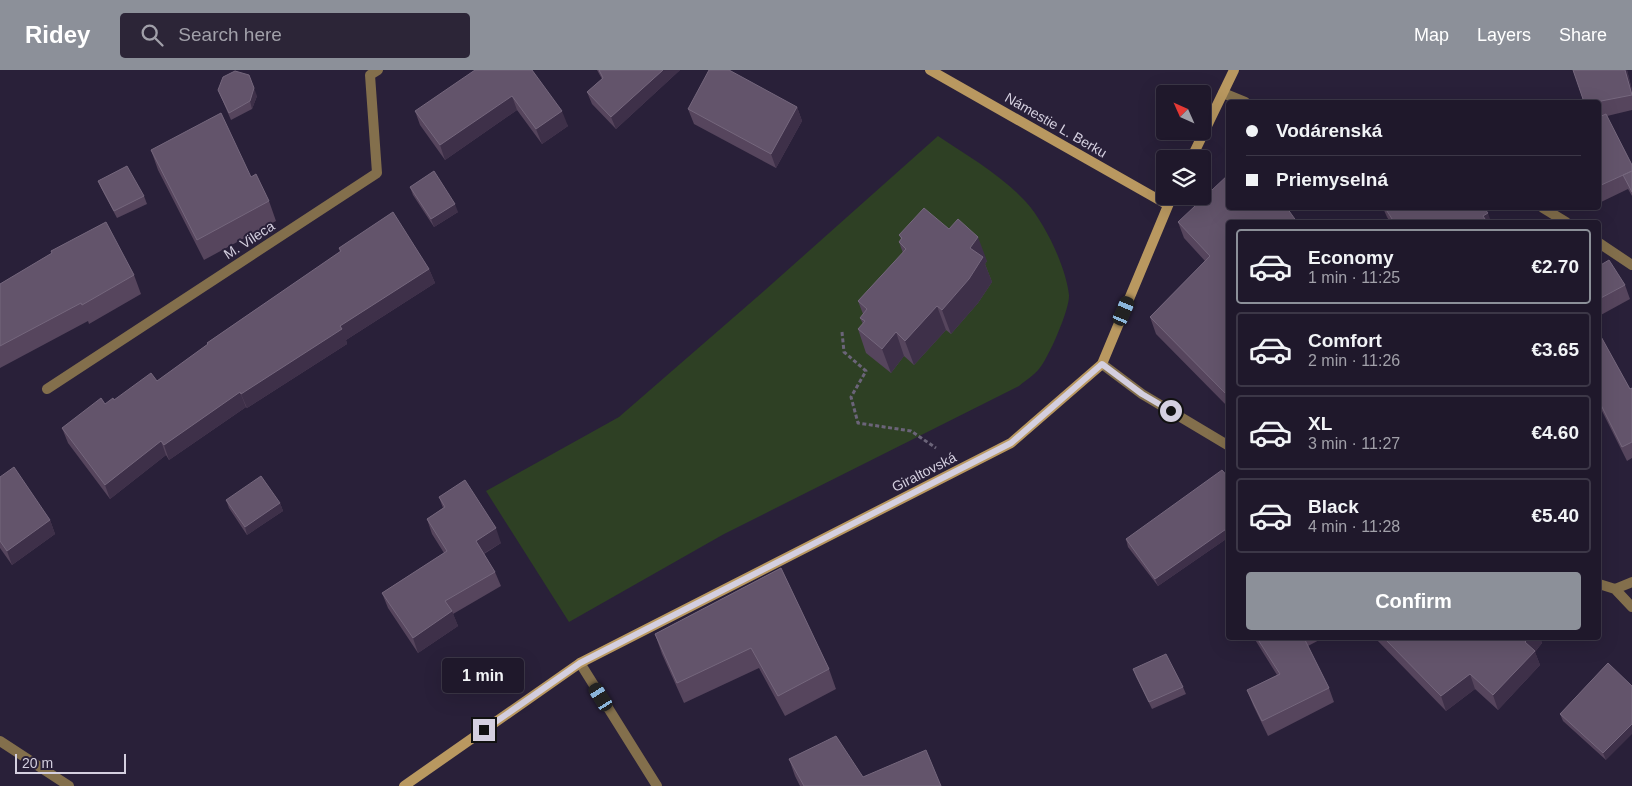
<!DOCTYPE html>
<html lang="en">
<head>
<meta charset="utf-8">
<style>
  body { margin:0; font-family:Arial,sans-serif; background:#2c2537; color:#f1f3f6; height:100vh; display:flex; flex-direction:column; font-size:19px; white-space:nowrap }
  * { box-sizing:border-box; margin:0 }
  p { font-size:16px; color:#a1a0a9 }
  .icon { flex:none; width:28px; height:28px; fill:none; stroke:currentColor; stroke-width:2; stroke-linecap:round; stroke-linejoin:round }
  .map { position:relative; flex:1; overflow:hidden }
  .details { position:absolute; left:1226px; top:150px; width:375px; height:420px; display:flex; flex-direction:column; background:#1f182b; border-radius:5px; box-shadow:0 5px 20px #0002,0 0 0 1px #3c3747 }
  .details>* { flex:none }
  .guide { position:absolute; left:1226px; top:30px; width:375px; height:110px; border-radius:5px; box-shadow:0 5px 20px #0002,0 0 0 1px #3c3747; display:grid; align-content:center; height:110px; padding:0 20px; background:#1f182b }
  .needle { width:32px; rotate:315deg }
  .buttons { position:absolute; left:1156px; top:15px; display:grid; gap:10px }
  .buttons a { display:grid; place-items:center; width:55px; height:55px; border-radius:5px; background:#1f182b; box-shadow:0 5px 20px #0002,0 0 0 1px #3c3747; font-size:25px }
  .scale { position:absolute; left:15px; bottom:12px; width:111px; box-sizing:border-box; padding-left:5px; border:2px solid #d4cfdf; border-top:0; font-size:14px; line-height:18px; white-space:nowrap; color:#d4cfdf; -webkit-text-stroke:4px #292039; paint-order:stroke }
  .end { position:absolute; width:22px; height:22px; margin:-11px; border:6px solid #d4cfdf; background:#111; box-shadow:0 0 0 2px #111 }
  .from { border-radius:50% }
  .bubble { position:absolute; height:35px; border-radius:5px; background:#1f182b; box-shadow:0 5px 20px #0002,0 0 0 1px #3c3747; font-size:16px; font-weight:600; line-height:35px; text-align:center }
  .car { position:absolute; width:15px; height:30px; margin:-15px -8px; border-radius:6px; box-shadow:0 0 4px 1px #0007; background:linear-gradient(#222 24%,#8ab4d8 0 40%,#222 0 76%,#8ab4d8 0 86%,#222 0) }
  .guide b { display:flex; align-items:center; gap:18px; height:48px; font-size:19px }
  .guide b+b { border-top:1px solid #3c3747 }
  .guide i { width:12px; height:12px; background:#f1f3f6 }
  ul { padding:9px 0 0; list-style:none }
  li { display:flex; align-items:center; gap:15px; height:75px; margin:0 10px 8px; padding:0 10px; border:2px solid #3c3747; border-radius:5px }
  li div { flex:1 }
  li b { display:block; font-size:19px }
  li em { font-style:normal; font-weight:600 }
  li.current { border-color:#8c9099 }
  li>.icon { width:45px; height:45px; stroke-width:1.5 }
  .cta { display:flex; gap:10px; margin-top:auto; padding:10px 20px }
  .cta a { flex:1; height:58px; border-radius:5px; background:#8c9099; color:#fff; font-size:20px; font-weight:600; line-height:58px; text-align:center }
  header { display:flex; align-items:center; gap:30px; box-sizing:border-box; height:70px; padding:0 25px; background:#8c9099; color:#fff }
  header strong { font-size:24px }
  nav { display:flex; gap:28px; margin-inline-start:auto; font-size:18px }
  .search { width:350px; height:45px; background:#2c2537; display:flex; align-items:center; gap:12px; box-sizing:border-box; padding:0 18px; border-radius:5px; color:#a1a0a9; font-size:19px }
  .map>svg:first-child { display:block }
  .green { fill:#2e4024 }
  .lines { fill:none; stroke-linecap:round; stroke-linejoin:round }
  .path { stroke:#6b6479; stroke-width:3; stroke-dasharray:4 2.5; stroke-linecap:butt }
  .street { stroke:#836f4c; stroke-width:10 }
  .secondary { stroke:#b99860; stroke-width:10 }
  .wall { fill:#56455d }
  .shaded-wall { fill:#3e3049 }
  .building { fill:#63546b; stroke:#75677d }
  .route { stroke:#d4cfdf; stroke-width:6 }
  .labels { text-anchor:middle; stroke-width:4; stroke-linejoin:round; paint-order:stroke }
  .street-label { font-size:14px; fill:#d4cfdf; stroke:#292039 }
</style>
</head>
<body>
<header>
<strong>Ridey</strong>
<div class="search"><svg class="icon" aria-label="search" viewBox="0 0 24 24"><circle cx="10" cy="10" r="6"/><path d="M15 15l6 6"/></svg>Search here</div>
<nav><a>Map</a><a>Layers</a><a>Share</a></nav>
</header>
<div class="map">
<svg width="1632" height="716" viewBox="0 0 1632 716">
  <rect width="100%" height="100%" fill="#292039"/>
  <!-- green -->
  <path class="green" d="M938 66C968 86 1001 105 1026 132 1045 153 1066 197 1069 225 1070 239 1048 289 1039 299 1034 305 1025 311 1019 316L724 464 569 552 486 421 619 347 764 221Z"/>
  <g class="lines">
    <!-- path -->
    <path class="path" d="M842 262 844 282 866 301 851 327 858 353 911 361 936 378"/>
    <!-- street -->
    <path class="street" d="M1223 23 1245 32
      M1543 138 1566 152
      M1599 173 1632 195
      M1102 294 1142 324 1229 376
      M47 319 377 103 370 5 378 0
      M1599 514 1615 519 1632 537
      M1615 519 1632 512
      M580 593 657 716
      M0 671 69 716"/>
    <!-- secondary -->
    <path class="secondary" d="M930 0 1168 135
      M1191 89 1234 0
      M404 716 580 593 1011 373 1102 294 1172 126"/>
  </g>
  <!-- wall -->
  <path class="wall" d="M597 0H680L616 59 592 34 587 22 602 9Z
    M1573 0H1627L1632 20V40L1607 46 1632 95V126L1628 119 1599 133V32H1584Z
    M533 2 568 56 542 74 517 40 445 90 420 55 415 41Z
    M218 20 257 26 252 39 231 50Z
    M797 37 802 51 776 98 694 54 688 39Z
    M151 80 251 107 269 131 276 151 204 190 158 100Z
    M98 111 144 126 147 134 117 148 101 118Z
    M410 117 458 142 434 157 413 125Z
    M1383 138H1484L1491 152H1390L1387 147Z
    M1178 152H1229V338L1156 264 1150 247 1205 191 1184 168Z
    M949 159 987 191 985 194 992 212 978 233 951 264 946 260 914 295 904 286 891 303 866 283 858 259 863 254 860 248 863 244 858 231 903 183 899 172 901 169 899 165Z
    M339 178 429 199 435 213 346 270 347 274 247 338 246 337 169 390 166 385 110 429 68 373 62 358 105 334 157 311 207 275V273L340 182Z
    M51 181 134 205 141 224 89 254 88 251 0 298V214L52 184Z
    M1599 196 1625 215 1630 229 1599 246Z
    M1599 263 1630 319 1632 318V388L1627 391 1601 339 1599 341Z
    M0 407 50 450 55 464 12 495 0 478Z
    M1229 408V467L1158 516 1128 477 1126 469Z
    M439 427 501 473 484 484 495 502 501 516 453 544 458 556 418 583 388 538 382 523 444 483 432 464 427 449 443 438Z
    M226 430 280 433 283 441 247 465 229 438Z
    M781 498 829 599 836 619 785 646 759 598 684 633 662 584 655 564Z
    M1254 568H1323L1308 576 1329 618 1334 632 1268 666 1253 635 1247 620 1277 605Z
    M1375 568H1540L1542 573 1535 582 1540 595 1498 640 1475 619 1446 641Z
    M1608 593 1606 690 1563 651 1560 644Z
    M1133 599 1183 617 1186 624 1152 639 1136 607Z
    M789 689 863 707 941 716H800L795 706Z"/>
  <!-- shaded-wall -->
  <path class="shaded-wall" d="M663 0H680L616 59 611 47Z
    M1625 0H1627L1632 20V25Z
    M254 18 257 26 252 39 250 31Z
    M512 26 517 40 445 90 440 75Z
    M797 37 802 51 776 98 771 84Z
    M562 41 568 56 542 74 536 59Z
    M455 134 458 142 434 157 431 149Z
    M1488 143 1491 152H1485L1483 146Z
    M978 167 987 191 985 194 992 212 978 233 951 264 942 240 970 178Z
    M429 199 435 213 346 270 347 274 247 338 241 324 340 256Z
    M937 236 946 260 914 295 905 271Z
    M896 262 904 286 891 303 882 279Z
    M240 322 246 337 169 390 164 375Z
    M1599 333 1601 339 1599 341Z
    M161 371 166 385 110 429 105 415Z
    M280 433 283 441 247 465 245 457Z
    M50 450 55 464 12 495 7 481Z
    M1229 457V467L1158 516 1155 509Z
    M496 458 501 473 481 485 476 471Z
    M452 541 458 556 418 583 413 568Z
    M1529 568H1540L1542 573 1535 582 1540 595 1498 640 1493 625 1525 572Z
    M1470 604 1475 619 1446 641 1441 626Z
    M1632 654V664L1606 690 1603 683Z"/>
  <!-- building -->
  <path class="building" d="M475 0H532L562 41 536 59 512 26 440 75 415 41Z
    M599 0H663L611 47 587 22 603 8Z
    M709 0H729L797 37 771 84 688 39Z
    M1573 0H1625L1632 25 1596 32H1584Z
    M235 1 249 5 254 18 250 31 229 43 218 20 223 7Z
    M221 43 251 107 256 104 269 131 197 170 151 80Z
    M1606 44 1632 95V101L1599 116V47Z
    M127 96 144 126 114 141 98 111Z
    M434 101 455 134 431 149 410 117Z
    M1632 101V122L1623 105Z
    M1229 104V138H1287L1297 152H1229V327L1150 247 1210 186 1178 152Z
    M924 138 949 159 958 149 978 167 970 178 983 187 969 209 942 240 937 236 905 271 896 262 882 279 858 259 865 251 860 248 867 239 858 231 906 179 899 172 902 168 899 165Z
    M1385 138H1484L1488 143 1483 146 1487 152H1394Z
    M393 142 429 199 340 256 342 259 241 324 240 322 164 375 161 371 105 415 62 358 101 328 105 334 113 328 114 330 151 303 157 311 208 274 207 273 341 181 339 178Z
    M106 152 134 205 82 235 81 233 0 276V214L52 183 51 181Z
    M1609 190 1625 215 1599 229V196Z
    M1599 263 1630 319 1632 318V372L1622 377 1599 331Z
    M14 397 50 450 7 481 0 471V407Z
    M1222 400 1229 408V457L1155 509 1126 469Z
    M261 406 280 433 245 457 226 430Z
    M465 410 496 458 476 471 495 502 445 531 452 541 413 568 382 523 447 481 427 449 445 437 439 427Z
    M781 498 829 599 778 626 751 578 677 613 655 564Z
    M1257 568H1304L1329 618 1262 651 1247 620 1280 604Z
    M1384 568H1529L1525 572 1535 581 1493 625 1470 604 1441 626Z
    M1166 584 1183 617 1149 632 1133 599Z
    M1608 593 1632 616V654L1603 683 1560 644Z
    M836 666 863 707 926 680 941 716H804L789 689Z"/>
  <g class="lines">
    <!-- route -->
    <path class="route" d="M484 660 580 593 1011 373 1102 294 1142 324 1171 341"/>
  </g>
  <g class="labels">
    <!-- street labels -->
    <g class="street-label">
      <text transform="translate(1056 55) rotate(30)" y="5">Námestie L. Berku</text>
      <text transform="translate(249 170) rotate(-33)" y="5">M. Vileca</text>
      <text transform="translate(924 402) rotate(-27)" y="5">Giraltovská</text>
    </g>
  </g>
</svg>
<div class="buttons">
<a><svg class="needle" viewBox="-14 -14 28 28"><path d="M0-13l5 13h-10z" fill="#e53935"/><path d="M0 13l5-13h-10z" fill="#a1a0a9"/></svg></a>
<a><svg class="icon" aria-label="layers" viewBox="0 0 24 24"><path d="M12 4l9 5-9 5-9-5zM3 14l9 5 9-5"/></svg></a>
</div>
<div class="scale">20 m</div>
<i class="end from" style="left:1171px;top:341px"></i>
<i class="end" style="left:484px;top:660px"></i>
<div class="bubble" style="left:442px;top:588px;width:82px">1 min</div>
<i class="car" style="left:1124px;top:241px;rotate:23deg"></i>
<i class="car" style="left:601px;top:627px;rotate:328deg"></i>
<div class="guide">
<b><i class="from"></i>Vodárenská</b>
<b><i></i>Priemyselná</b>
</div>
<section class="details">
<ul>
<li class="current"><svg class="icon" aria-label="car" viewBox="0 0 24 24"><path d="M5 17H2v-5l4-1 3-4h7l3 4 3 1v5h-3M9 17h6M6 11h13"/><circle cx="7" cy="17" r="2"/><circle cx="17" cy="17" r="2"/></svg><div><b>Economy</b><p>1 min · 11:25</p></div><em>€2.70</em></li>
<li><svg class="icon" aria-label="car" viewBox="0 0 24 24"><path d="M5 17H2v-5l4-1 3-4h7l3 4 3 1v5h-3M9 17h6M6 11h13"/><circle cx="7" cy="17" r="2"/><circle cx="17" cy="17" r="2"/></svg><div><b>Comfort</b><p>2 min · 11:26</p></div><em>€3.65</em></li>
<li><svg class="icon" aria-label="car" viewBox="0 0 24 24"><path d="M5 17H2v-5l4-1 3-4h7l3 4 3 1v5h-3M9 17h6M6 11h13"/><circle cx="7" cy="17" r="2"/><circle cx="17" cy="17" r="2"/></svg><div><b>XL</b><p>3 min · 11:27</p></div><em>€4.60</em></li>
<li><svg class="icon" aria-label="car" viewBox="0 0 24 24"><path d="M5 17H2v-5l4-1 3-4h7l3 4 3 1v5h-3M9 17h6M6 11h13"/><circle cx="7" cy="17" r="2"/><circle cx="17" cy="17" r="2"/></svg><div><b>Black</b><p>4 min · 11:28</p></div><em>€5.40</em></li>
</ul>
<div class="cta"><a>Confirm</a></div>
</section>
</div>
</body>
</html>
